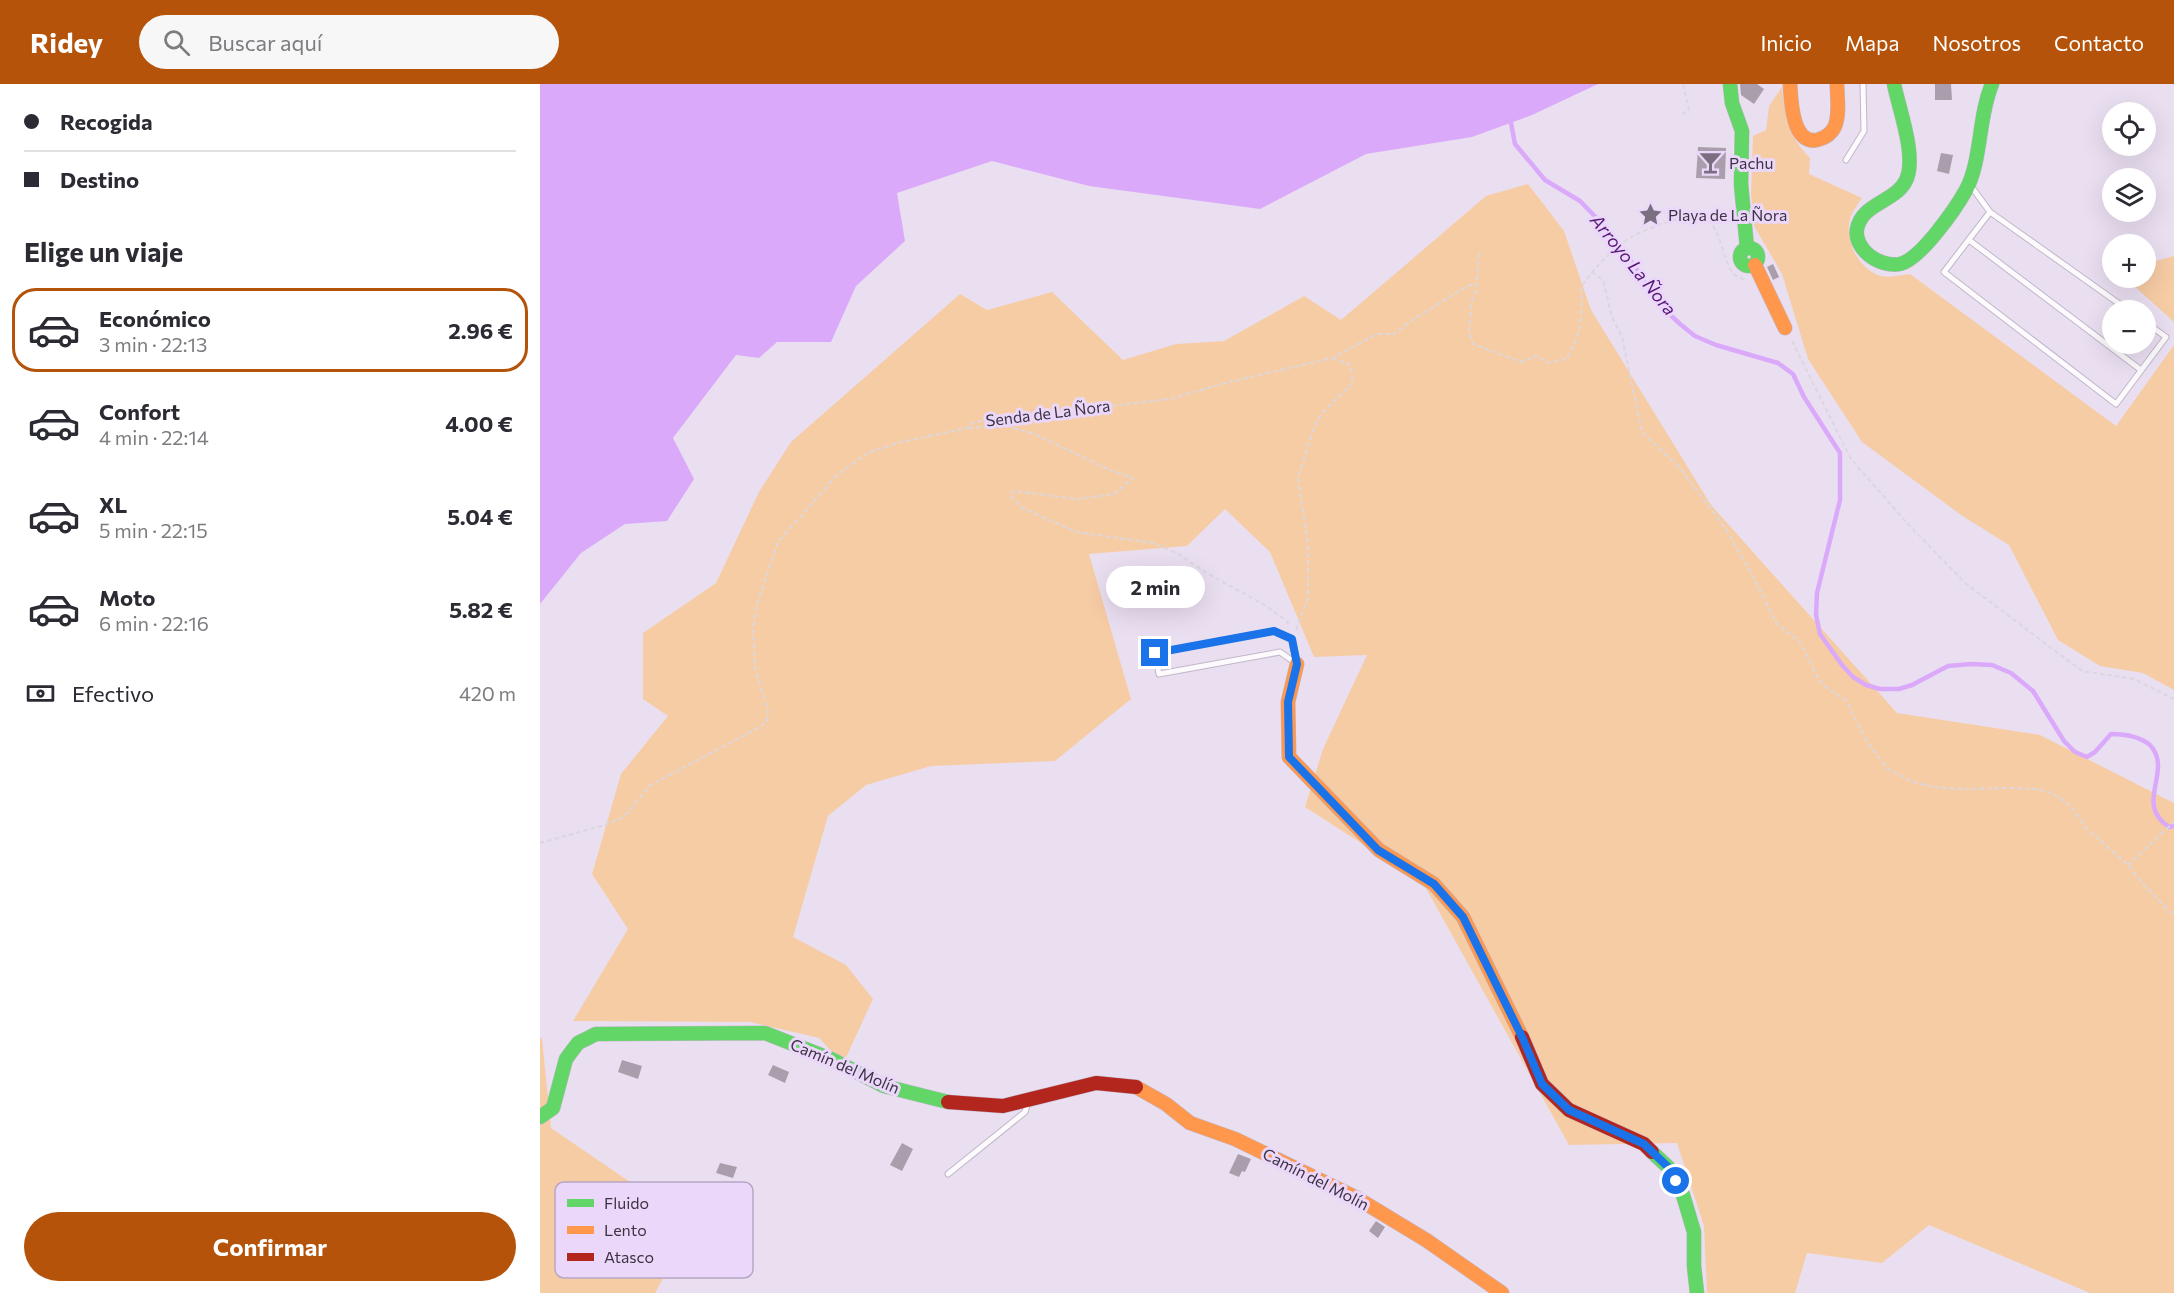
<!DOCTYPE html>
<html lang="es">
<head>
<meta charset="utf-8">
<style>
  body { margin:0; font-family:Commissioner,sans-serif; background:#f7f7f7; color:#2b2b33; height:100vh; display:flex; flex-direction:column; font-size:22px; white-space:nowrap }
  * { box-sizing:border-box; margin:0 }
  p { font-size:20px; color:#7c7c81 }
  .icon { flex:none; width:33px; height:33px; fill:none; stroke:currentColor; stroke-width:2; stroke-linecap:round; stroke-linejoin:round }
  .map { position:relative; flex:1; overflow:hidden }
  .side { display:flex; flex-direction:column; background:#fff; width:540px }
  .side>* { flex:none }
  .hud { display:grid; align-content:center; height:132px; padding:0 24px; background:#fff }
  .fabs { position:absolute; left:1562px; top:18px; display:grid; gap:12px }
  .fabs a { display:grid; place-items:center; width:54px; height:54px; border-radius:50%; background:#fff; box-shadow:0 6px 24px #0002; font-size:30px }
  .end { position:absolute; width:27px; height:27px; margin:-14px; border:8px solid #1a73e8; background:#fff; box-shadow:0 0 0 3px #fff }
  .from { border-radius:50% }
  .bubble { position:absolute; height:42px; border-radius:21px; background:#fff; box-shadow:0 6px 24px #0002; font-size:20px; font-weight:700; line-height:42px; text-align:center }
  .hud b { display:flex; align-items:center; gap:21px; height:57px; font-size:22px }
  .hud b+b { border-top:2px solid #e1e1e2 }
  .hud i { width:15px; height:15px; background:#2b2b33 }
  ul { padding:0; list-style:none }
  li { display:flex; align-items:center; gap:18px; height:84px; margin:0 12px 9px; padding:0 12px; border:3px solid transparent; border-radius:24px }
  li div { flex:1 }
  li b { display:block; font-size:22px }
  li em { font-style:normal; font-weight:700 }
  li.active { border-color:#b45309 }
  li>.icon { width:54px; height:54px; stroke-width:1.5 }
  h2 { padding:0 24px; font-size:27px; line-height:72px }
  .pay { display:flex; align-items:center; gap:15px; height:66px; padding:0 24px; font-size:22px }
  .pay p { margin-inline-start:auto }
  .cta { display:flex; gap:12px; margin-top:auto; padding:12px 24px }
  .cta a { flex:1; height:69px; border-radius:36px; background:#b45309; color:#fff; font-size:24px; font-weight:700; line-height:69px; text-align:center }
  header { display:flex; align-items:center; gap:36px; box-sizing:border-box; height:84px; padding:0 30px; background:#b45309; color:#fff }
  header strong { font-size:28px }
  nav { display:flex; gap:33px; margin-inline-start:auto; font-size:21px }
  .search { width:420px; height:54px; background:#f7f7f7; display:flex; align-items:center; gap:15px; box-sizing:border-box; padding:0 21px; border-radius:33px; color:#7c7c81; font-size:22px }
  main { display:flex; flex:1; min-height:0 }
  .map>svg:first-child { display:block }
  .green { fill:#f6cca5 }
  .water { fill:#dba9fa }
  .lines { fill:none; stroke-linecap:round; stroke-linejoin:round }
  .stream { stroke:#dba9fa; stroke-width:4.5 }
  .building { fill:#aa9eac }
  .lane-casing { stroke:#c1b7c7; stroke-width:7 }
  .fast-casing { stroke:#c1b7c7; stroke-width:15 }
  .slow-casing { stroke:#c1b7c7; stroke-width:15 }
  .jam-casing { stroke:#c1b7c7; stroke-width:15 }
  .path { stroke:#dbd7dd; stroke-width:2; stroke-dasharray:4.5 3; stroke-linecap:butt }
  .lane { stroke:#fcfafd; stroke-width:5 }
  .fast { stroke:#63d668; stroke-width:14 }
  .slow { stroke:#ff974d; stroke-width:14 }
  .jam { stroke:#b3261e; stroke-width:14 }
  .route { stroke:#1a73e8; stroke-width:8 }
  .labels { text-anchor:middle; stroke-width:6; stroke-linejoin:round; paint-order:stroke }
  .poi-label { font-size:16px; fill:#3d3344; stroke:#ebd7f9; text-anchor:start }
  .street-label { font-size:16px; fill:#3d3344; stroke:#ebd7f9 }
  .water-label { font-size:18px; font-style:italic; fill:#571776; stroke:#ebd7f9 }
  .key { fill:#ebd7f9; stroke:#b7a6c3; stroke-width:1.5 }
  .key-label { font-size:16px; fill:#3d3344 }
</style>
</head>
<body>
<header>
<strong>Ridey</strong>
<div class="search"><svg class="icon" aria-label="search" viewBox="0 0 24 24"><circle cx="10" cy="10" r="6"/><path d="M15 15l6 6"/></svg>Buscar aquí</div>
<nav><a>Inicio</a><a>Mapa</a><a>Nosotros</a><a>Contacto</a></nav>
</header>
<main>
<section class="side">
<div class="hud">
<b><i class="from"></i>Recogida</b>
<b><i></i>Destino</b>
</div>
<h2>Elige un viaje</h2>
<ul>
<li class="active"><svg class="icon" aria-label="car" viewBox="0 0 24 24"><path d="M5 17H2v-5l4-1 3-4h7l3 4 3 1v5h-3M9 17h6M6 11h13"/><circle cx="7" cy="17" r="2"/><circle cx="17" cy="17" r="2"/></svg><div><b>Económico</b><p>3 min · 22:13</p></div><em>2.96 €</em></li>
<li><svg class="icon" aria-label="car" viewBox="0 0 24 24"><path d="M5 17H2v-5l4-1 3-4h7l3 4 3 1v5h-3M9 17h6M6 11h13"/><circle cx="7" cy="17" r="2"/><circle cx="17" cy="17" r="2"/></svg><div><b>Confort</b><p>4 min · 22:14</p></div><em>4.00 €</em></li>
<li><svg class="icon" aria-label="car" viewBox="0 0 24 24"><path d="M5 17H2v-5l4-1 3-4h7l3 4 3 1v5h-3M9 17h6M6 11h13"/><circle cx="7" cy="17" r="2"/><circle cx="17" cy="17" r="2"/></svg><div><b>XL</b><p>5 min · 22:15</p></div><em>5.04 €</em></li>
<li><svg class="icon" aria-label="car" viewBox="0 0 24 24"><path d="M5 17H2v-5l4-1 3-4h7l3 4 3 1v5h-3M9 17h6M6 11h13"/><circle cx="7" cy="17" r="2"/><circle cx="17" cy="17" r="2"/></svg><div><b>Moto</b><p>6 min · 22:16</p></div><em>5.82 €</em></li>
</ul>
<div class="pay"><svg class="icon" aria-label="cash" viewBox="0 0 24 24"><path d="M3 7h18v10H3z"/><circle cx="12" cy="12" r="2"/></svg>Efectivo<p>420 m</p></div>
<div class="cta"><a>Confirmar</a></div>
</section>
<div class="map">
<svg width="1634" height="1209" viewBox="0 0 1634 1209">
  <rect width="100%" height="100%" fill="#eadff1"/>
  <!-- green -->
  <path class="green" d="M1242 3C1246 37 1246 48 1270 74L1269 90 1322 114C1318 120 1312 128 1310 135 1304 156 1319 186 1341 192 1350 194 1361 191 1370 190L1576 342 1634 261V606L1603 589 1560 582 1518 556 1469 461 1421 431 1322 358 1268 275 1242 190 1214 142 1211 110 1213 52 1226 46 1229 22Z
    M988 100 1024 147 1051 226 1171 421 1357 629 1500 651 1634 719V1209H1550L1389 1141 1342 1179 1267 1169 1255 1209H1167L1164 1142 1137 1059 1029 1061 883 799 765 723 783 665 827 571 774 573 730 468 685 425 647 462 549 470 591 615 515 677 391 682 326 701 288 732 253 853 306 881 333 915 303 980 279 954 210 938 33 937 88 845 52 790 81 690 128 632 103 615V549L176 499 219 408 251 358 420 210 447 226 512 208 583 276 636 260 684 257 764 212 801 236 946 112Z
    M1634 172V238L1593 201 1595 194H1605V180Z
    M0 953 2 955 11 1044 153 1141 115 1209H0Z"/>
  <!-- water -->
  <path class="water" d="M0 0H1058L992 31 932 53 826 70 720 125 549 102 452 77 357 109 365 157 316 202 291 258H237L219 274 196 271 133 354 154 395 127 437 85 440 41 469 0 520Z"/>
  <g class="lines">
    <!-- stream -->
    <path class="stream" d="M971 39 975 60 1005 96 1040 117 1072 150 1101 191 1112 211 1124 225 1140 240 1155 252 1176 261 1238 279 1253 290 1264 313 1300 369V416L1277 509 1276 531 1280 550 1302 581 1313 593 1326 601 1340 605H1359L1372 601 1408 582 1431 580 1452 581 1471 589 1493 607 1524 657 1535 668 1547 673 1555 668 1571 650C1586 650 1599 652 1610 661 1634 687 1593 720 1629 743L1634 742"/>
  </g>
  <!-- building -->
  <path class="building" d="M1200 0H1217L1224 5 1214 20 1201 11Z
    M1395 0H1411L1412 16H1395Z
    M1158 63 1186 64 1185 95 1156 94Z
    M1401 69 1413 71 1409 90 1397 87Z
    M1233 180 1239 193 1233 196 1227 183Z
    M82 976 102 982 98 995 78 988Z
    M233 981 249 988 245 999 228 991Z
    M362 1059 373 1065 362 1087 350 1081Z
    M698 1070 711 1075 705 1088 702 1087 699 1093 689 1089Z
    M180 1079 197 1083 193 1094 176 1089Z
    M836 1137 845 1143 838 1154 829 1147Z"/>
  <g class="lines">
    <defs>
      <path id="lane" d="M1306 76 1324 47 1323 0
        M1431 102 1450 128 1588 226
        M1450 128 1404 188 1576 320 1626 253 1605 238
        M1429 156 1601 286
        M734 547 752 555 757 580 740 568 619 590 615 569Z
        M408 1090 485 1028 488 1018"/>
      <path id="fast" d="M1190 0 1192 19 1202 47 1201 100 1207 164
        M1354 0C1359 25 1376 70 1367 94 1358 118 1322 118 1317 145 1315 155 1322 166 1330 172 1338 178 1350 182 1360 180 1381 175 1416 124 1426 106 1442 76 1438 33 1452 0
        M1200 173a9 9 0 1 1 18 0a9 9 0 1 1-18 0Z
        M0 1033 13 1024 26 975 38 959 56 950 225 949 291 975 344 1002 408 1018
        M1112 1068 1128 1083 1143 1111 1154 1148V1182L1157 1209"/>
      <path id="slow" d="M1250 0C1251 16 1252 61 1277 56 1285 54 1292 49 1295 42 1300 29 1297 13 1297 0
        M1215 181 1245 244
        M757 580 748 618 749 673 839 766 894 800 923 833 982 953
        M596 1003 626 1020 650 1039 695 1055 815 1113 886 1156 962 1209"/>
      <path id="jam" d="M982 953 1002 1000 1029 1026 1104 1060 1112 1068
        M408 1018 463 1022 556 999 596 1003"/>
    </defs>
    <!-- lane casing -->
    <use href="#lane" class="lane-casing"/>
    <!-- fast casing -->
    <use href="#fast" class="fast-casing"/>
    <!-- slow casing -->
    <use href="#slow" class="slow-casing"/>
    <!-- jam casing -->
    <use href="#jam" class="jam-casing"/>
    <!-- path -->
    <path class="path" d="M1142 30 1149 26 1143 0
      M939 169 936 207 932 216 929 247 933 260 981 278 996 272 1008 279 1026 275C1041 255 1043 228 1041 203 1052 187 1066 172 1082 159 1096 148 1154 124 1168 136 1182 149 1183 178 1194 190 1197 193 1203 195 1206 197
      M1052 188 1063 196 1072 233 1082 253 1102 348 1140 384 1186 445 1214 494 1237 540 1258 556 1265 567 1278 595 1289 606 1306 616 1327 658 1348 685 1373 698 1394 703 1420 705 1473 704 1496 705 1512 709 1531 722 1547 745 1588 781 1603 800 1634 832
      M1252 257 1311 375 1366 438 1425 499 1542 587 1594 595 1634 615
      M429 344 467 342 494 350 568 385 593 394 574 410 538 415 474 407 470 412 482 424 537 448 613 459 638 470 670 491 723 520 747 537 749 543
      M756 546 768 514V461L758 394 774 343 783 328 813 298 810 281 792 274
      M0 759 65 741 84 733 109 702 220 643 227 637 228 627 215 584 213 544 217 520 238 458 296 392 327 369 361 358 427 344 434 338 630 315 685 299 792 274 837 250H854L874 235 922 205 936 199
      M1588 781 1634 738"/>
    <!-- lane -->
    <use href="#lane" class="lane"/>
    <!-- fast -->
    <use href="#fast" class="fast"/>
    <!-- slow -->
    <use href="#slow" class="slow"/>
    <!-- jam -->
    <use href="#jam" class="jam"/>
  </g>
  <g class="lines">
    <!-- route -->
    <path class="route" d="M615 569 734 547 752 555 757 580 748 618 749 673 838 766 894 800 923 833 983 955 1002 1000 1029 1026 1104 1060 1128 1083 1136 1097"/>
  </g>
  <!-- icons -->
  <defs>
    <symbol id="bar-bare" viewBox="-9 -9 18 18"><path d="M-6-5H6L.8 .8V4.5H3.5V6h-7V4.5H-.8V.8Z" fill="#7a6f81" stroke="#ebd7f9" stroke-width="2.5" paint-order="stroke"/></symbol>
    <symbol id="sight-bare" viewBox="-9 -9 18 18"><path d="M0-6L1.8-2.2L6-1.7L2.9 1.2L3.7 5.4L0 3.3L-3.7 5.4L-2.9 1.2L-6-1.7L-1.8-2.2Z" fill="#7a6f81" stroke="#ebd7f9" stroke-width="2.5" paint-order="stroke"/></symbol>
  </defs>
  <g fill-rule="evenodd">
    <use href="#bar-bare" x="1154" y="62" width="33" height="33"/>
    <use href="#sight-bare" x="1094" y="114" width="33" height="33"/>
  </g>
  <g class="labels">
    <!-- poi labels -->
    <g class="poi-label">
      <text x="1189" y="85">Pachu</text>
      <text x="1128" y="137">Playa de La Ñora</text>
    </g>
    <!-- street labels -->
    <g class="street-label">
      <text transform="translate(508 329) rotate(-7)" y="6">Senda de La Ñora</text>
      <text transform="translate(305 982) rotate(23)" y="6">Camín del Molín</text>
      <text transform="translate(776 1095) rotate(27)" y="6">Camín del Molín</text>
    </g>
    <!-- water labels -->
    <g class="water-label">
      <text transform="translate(1093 181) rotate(51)" y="6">Arroyo La Ñora</text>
    </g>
  </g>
  <!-- legend -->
  <rect x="15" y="1098" width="198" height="96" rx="9" class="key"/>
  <rect x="27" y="1115" width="27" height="8" fill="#63d668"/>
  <rect x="27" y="1142" width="27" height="8" fill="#ff974d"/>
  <rect x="27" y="1169" width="27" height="8" fill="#b3261e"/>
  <g class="key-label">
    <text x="64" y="1125">Fluido</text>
    <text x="64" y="1152">Lento</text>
    <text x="64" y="1179">Atasco</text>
  </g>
</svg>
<div class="fabs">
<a><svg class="icon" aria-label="locate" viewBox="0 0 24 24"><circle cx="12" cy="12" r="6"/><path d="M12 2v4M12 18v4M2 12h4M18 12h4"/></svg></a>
<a><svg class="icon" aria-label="layers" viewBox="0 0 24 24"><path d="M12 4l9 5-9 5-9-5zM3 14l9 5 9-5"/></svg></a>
<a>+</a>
<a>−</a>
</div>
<i class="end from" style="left:1136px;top:1097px"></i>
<i class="end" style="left:615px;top:569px"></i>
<div class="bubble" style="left:566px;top:482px;width:99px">2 min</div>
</div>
</main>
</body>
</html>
